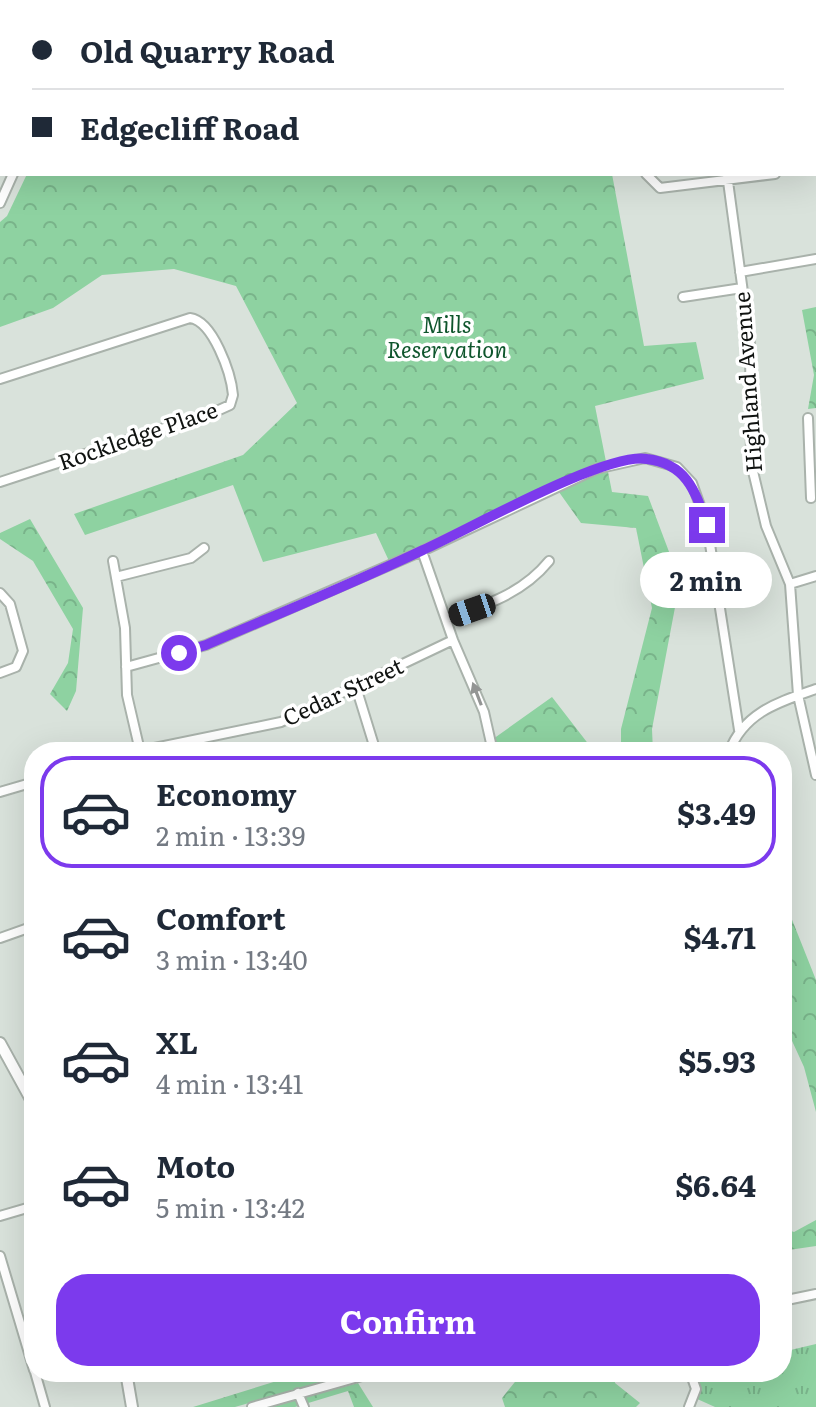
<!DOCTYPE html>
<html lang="en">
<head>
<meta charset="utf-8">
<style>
  body { margin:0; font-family:Literata,serif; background:#f6f6f7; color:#1f2937; height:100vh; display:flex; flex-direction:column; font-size:30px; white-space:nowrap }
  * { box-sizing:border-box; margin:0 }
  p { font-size:26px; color:#747a83 }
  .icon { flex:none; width:44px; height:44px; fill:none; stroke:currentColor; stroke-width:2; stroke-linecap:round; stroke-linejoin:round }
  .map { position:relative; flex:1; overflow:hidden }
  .drawer { position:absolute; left:24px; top:742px; width:768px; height:640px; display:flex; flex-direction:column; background:#fff; border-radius:32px; box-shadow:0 8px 32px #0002 }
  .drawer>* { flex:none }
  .hud { position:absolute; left:0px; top:0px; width:816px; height:176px; box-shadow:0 8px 32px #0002; display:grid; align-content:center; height:176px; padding:0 32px; background:#fff }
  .end { position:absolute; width:36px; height:36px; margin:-18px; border:10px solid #7c3aed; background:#fff; box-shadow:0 0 0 4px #fff }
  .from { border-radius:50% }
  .bubble { position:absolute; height:56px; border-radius:28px; background:#fff; box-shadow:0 8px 32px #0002; font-size:26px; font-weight:700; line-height:56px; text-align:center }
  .car { position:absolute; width:24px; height:48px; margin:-24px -12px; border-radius:10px; box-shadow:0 0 6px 2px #0007; background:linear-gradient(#222 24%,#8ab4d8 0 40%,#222 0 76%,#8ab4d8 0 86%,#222 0) }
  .hud b { display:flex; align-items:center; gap:28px; height:76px; font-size:30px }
  .hud b+b { border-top:2px solid #e0e1e3 }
  .hud i { width:20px; height:20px; background:#1f2937 }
  ul { padding:14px 0 0; list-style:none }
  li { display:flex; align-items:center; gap:24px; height:112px; margin:0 16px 12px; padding:0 16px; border:4px solid transparent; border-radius:32px }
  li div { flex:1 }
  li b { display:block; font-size:30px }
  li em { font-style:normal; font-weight:700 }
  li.current { border-color:#7c3aed }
  li>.icon { width:72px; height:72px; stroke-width:1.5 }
  .primary-button { display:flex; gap:16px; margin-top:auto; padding:16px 32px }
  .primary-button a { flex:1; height:92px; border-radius:32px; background:#7c3aed; color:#fff; font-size:32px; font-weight:700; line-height:92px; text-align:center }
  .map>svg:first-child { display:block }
  .forest { fill:url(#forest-crowns) }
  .park { fill:url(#park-tufts) }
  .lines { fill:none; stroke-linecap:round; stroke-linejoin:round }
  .minor-casing { stroke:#a9b2ab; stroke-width:12 }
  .major-casing { stroke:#a9b2ab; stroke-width:14 }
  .minor { stroke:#fff; stroke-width:8 }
  .major { stroke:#fff; stroke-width:10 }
  .oneway { fill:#939594 }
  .route { stroke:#7c3aed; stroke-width:10 }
  .labels { text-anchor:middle; stroke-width:7; stroke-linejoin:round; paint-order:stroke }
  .park-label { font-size:22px; font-style:italic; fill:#0e552c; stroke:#fff }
  .street-label { font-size:22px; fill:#101311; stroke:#fff }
</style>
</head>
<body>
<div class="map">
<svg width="816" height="1407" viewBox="0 0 816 1407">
  <defs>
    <pattern id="forest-crowns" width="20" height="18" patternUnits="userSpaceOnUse" patternTransform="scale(2)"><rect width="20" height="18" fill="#8ed2a1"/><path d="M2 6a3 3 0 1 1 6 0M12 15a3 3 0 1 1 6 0" fill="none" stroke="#79b38a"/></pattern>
    <pattern id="park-tufts" width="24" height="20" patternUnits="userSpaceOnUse" patternTransform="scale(2)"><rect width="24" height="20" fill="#8ed2a1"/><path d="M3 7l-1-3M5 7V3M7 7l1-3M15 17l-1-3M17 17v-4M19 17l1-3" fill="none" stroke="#79b38a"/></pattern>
  </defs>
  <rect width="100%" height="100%" fill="#d9e2db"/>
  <!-- forest -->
  <path class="forest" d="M30 0H705V2H30Z
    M27 174H612L644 346 696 342 704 379 595 406 612 492 648 496 680 581 652 729 653 752H621V729L652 608 636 528 581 523 554 485 389 561 376 533 263 562 233 485 85 535 74 514 243 455 297 403 236 286 174 269 102 275 53 308 0 327V222L7 216Z
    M816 307V408L808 409 814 375 802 310Z
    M30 519 83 608 76 691 67 711 50 694 68 663 73 629 33 561 0 539V533Z
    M552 697 593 750 497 752 493 739Z
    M785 902 816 980V1112L804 1067 782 1019V903Z
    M816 1220V1246L782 1251V1228L794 1232Z
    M306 1372H358L235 1407H193Z
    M523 1372H614L615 1383 640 1403 636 1407H505L502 1398Z
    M358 1383 373 1407H354L348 1391 295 1407H268Z"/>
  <!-- park -->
  <path class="park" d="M816 1344V1407H715L695 1398 694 1374 782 1372V1352Z"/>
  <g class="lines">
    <defs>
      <path id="minor" d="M705 0V2
        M14 2 15 0
        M814 70H816
        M814 169H816
        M646 174 660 188 775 174
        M727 174 750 344 751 463 766 526 790 584 798 695 816 775
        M0 203 13 174
        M740 272 816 259
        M683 297 742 288
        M0 379 190 318C213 321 231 373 233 395L230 405 219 410 0 482
        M808 418 811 498
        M422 551 453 640 484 712 493 752
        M113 561 125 628 127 695 140 751
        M116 577 191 558 204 548
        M790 584 816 576
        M0 593 10 604 23 651 16 667 0 673
        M448 618C487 605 523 593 549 561
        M126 667 206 645 422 551 596 469 645 458 677 467 692 483 707 525 739 730
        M356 687 376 752
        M135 752 281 722 453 640
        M729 752C744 712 779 702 816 689
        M0 792 34 782
        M0 938 34 926
        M0 1216 34 1206
        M0 1256 34 1370
        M782 1301 816 1294
        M35 1372 45 1407
        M298 1393 304 1407
        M252 1407 376 1372
        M689 1407 696 1389 690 1372"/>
      <path id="major" d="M0 1043 34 1105
        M126 1372 132 1407"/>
    </defs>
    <!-- minor casing -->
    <use href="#minor" class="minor-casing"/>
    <!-- major casing -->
    <use href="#major" class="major-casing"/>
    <!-- minor -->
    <use href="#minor" class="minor"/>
    <!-- major -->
    <use href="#major" class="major"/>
  </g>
  <!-- one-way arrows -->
  <defs><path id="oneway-solid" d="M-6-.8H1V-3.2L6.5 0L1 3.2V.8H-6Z" transform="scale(2)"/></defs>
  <use class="oneway" href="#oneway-solid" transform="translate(477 694) rotate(-111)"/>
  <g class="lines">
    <!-- route -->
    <path class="route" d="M179 653 206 645C278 614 352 584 423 550 468 530 605 452 647 459 687 464 695 491 707 525"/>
  </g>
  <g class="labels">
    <!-- park labels -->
    <g class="park-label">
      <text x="447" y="333">Mills<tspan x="447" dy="25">Reservation</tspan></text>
    </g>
    <!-- street labels -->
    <g class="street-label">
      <text transform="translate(748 382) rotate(-94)" y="8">Highland Avenue</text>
      <text transform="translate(138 436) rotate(-19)" y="8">Rockledge Place</text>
      <text transform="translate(343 692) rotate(-25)" y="8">Cedar Street</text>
    </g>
  </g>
</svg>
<i class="end from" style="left:179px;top:653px"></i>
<i class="end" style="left:707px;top:525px"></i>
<div class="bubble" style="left:640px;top:552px;width:132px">2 min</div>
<i class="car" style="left:472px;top:610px;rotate:251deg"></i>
<div class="hud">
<b><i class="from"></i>Old Quarry Road</b>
<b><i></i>Edgecliff Road</b>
</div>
<section class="drawer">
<ul>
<li class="current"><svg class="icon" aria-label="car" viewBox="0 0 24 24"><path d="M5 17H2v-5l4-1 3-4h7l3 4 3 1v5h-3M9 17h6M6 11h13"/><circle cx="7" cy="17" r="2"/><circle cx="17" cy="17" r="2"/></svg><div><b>Economy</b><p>2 min · 13:39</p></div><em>$3.49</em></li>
<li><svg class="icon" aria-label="car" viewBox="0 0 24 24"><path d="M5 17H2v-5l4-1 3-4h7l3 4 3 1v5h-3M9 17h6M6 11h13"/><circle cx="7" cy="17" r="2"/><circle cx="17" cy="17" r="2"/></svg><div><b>Comfort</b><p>3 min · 13:40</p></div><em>$4.71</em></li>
<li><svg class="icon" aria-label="car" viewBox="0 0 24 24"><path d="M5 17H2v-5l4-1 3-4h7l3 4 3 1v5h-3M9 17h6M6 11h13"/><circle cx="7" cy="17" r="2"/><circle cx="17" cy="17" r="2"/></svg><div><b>XL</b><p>4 min · 13:41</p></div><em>$5.93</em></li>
<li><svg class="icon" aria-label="car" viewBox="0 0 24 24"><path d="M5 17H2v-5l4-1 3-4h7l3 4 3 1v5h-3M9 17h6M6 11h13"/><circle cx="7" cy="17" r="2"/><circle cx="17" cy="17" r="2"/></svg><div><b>Moto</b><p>5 min · 13:42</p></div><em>$6.64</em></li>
</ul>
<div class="primary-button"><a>Confirm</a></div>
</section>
</div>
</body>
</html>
